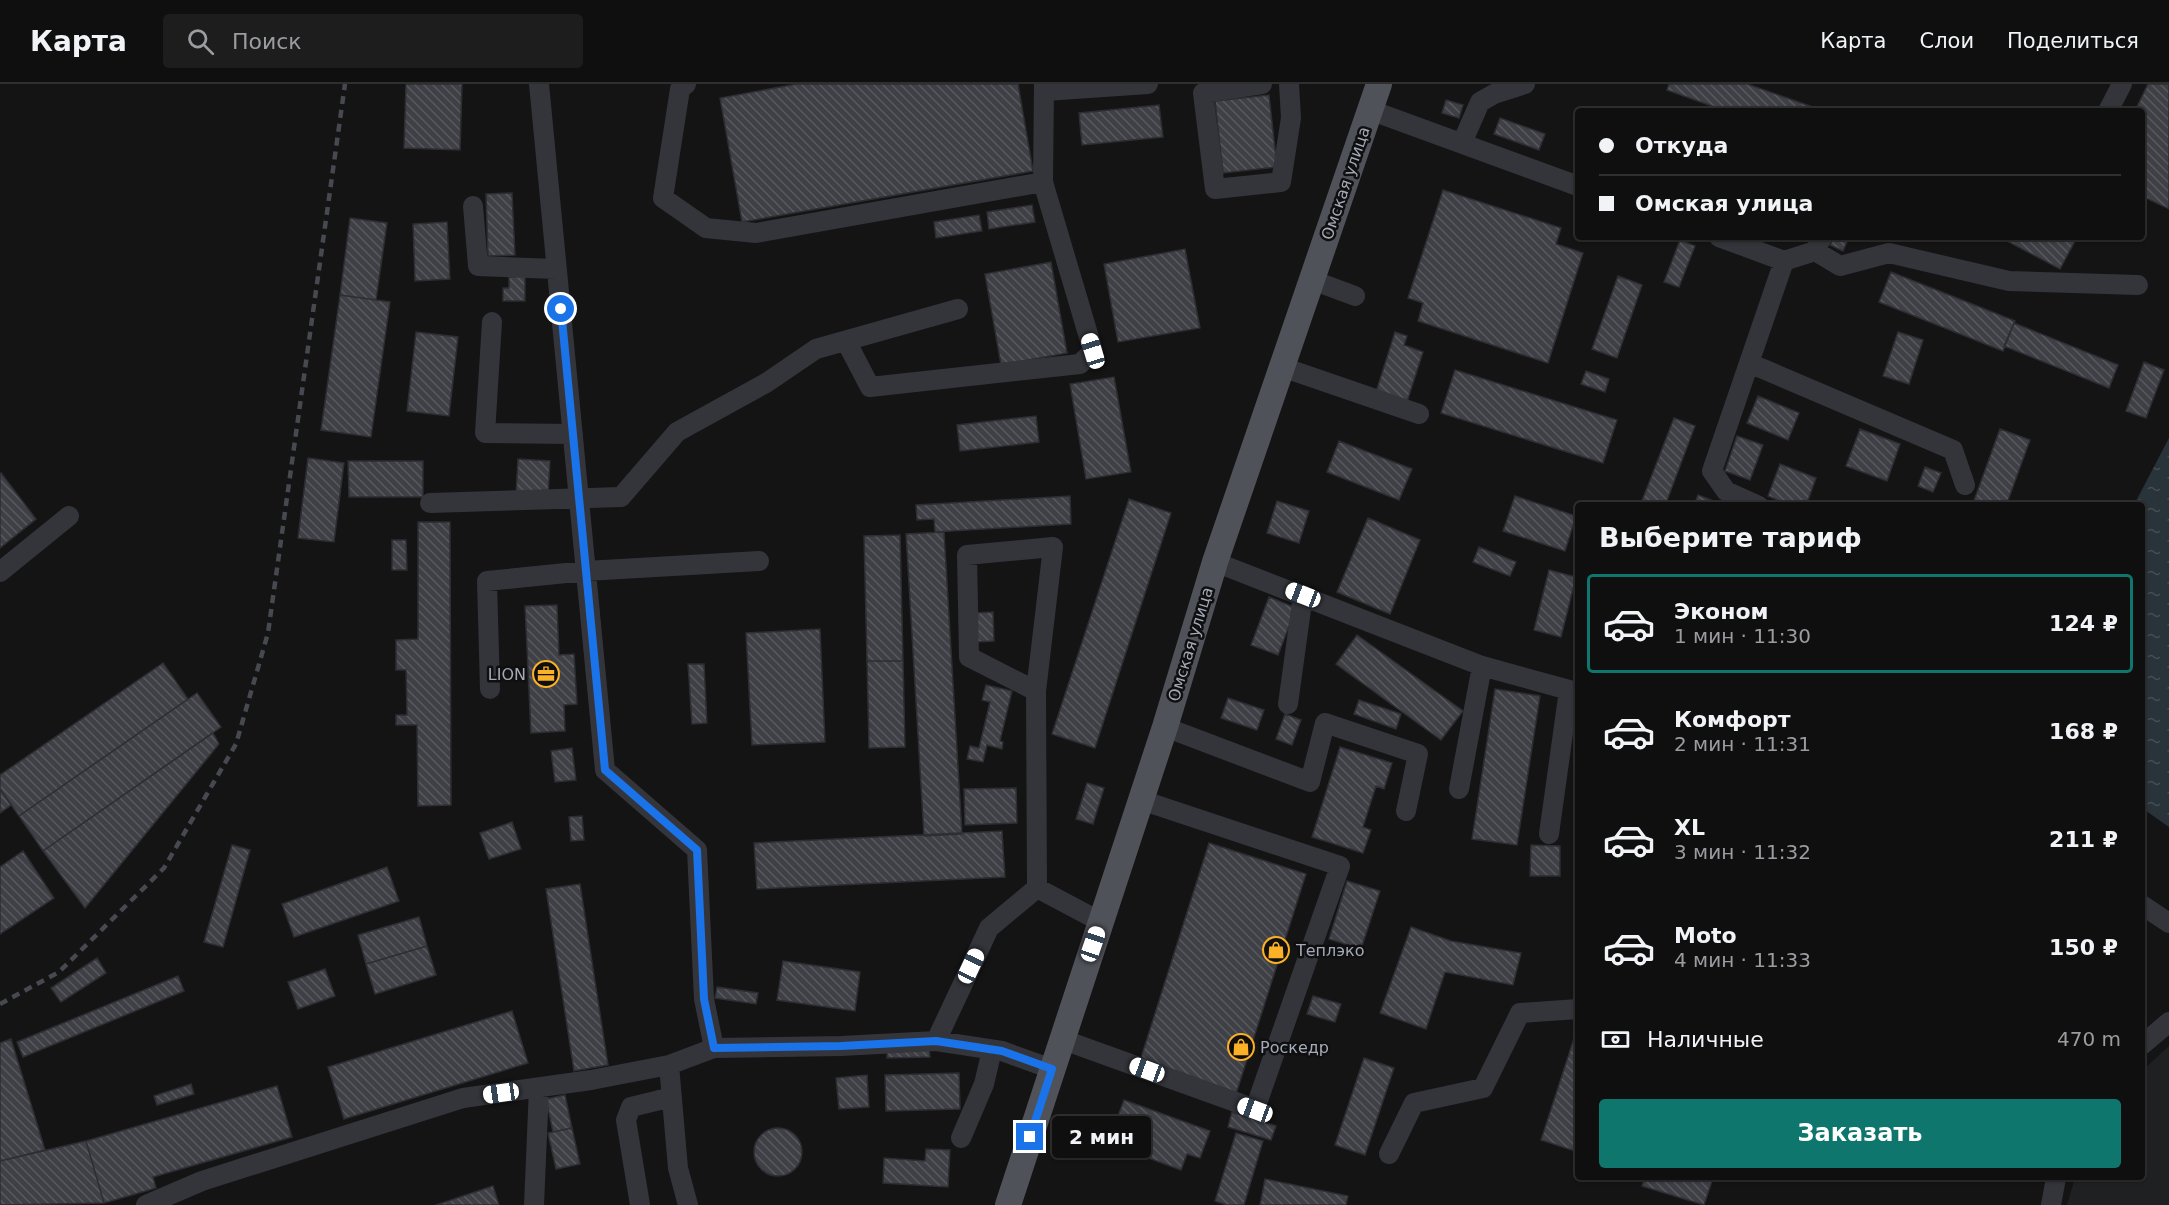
<!DOCTYPE html>
<html lang="ru">
<head>
<meta charset="utf-8">
<style>
  body { margin:0; font-family:"DejaVu Sans",sans-serif; background:#1d1d1e; color:#f1f3f6; height:100vh; display:flex; flex-direction:column; font-size:22px; white-space:nowrap }
  * { box-sizing:border-box; margin:0 }
  p { font-size:20px; color:#9b9c9f }
  .icon { flex:none; width:33px; height:33px; fill:none; stroke:currentColor; stroke-width:2; stroke-linecap:round; stroke-linejoin:round }
  .map { position:relative; flex:1; overflow:hidden }
  .sheet { position:absolute; left:1575px; top:418px; width:570px; height:678px; display:flex; flex-direction:column; background:#0f0f10; border-radius:6px; box-shadow:0 2px 4px #0004,0 0 0 2px #2f2f30 }
  .sheet>* { flex:none }
  .hud { position:absolute; left:1575px; top:24px; width:570px; height:132px; border-radius:6px; box-shadow:0 2px 4px #0004,0 0 0 2px #2f2f30; display:grid; align-content:center; height:132px; padding:0 24px; background:#0f0f10 }
  .end { position:absolute; width:27px; height:27px; margin:-14px; border:8px solid #1a73e8; background:#fff; box-shadow:0 0 0 3px #fff }
  .from { border-radius:50% }
  .bubble { position:absolute; height:42px; border-radius:6px; background:#0f0f10; box-shadow:0 2px 4px #0004,0 0 0 2px #2f2f30; font-size:20px; font-weight:600; line-height:42px; text-align:center }
  .car { position:absolute; width:18px; height:36px; margin:-18px -9px; border-radius:8px; box-shadow:0 0 4px 2px #0007; background:linear-gradient(#fff 24%,#345 0 40%,#fff 0 76%,#345 0 86%,#fff 0) }
  .hud b { display:flex; align-items:center; gap:21px; height:57px; font-size:22px }
  .hud b+b { border-top:2px solid #2f2f30 }
  .hud i { width:15px; height:15px; background:#f1f3f6 }
  ul { padding:0; list-style:none }
  li { display:flex; align-items:center; gap:18px; height:99px; margin:0 12px 9px; padding:0 12px; border:3px solid transparent; border-radius:6px }
  li div { flex:1 }
  li b { display:block; font-size:22px }
  li em { font-style:normal; font-weight:600 }
  li.current { border-color:#0f766e }
  li>.icon { width:54px; height:54px; stroke-width:1.5 }
  h2 { padding:0 24px; font-size:27px; line-height:72px }
  .pay { display:flex; align-items:center; gap:15px; height:66px; padding:0 24px; font-size:22px }
  .pay p { margin-inline-start:auto }
  .primary-button { display:flex; gap:12px; margin-top:auto; padding:12px 24px }
  .primary-button a { flex:1; height:69px; border-radius:6px; background:#0f766e; color:#fff; font-size:24px; font-weight:600; line-height:69px; text-align:center }
  header { display:flex; align-items:center; gap:36px; box-sizing:border-box; height:84px; padding:0 30px; background:#0f0f10; border-bottom:2px solid #2f2f30 }
  header strong { font-size:28px }
  nav { display:flex; gap:33px; margin-inline-start:auto; font-size:21px }
  .search { width:420px; height:54px; background:#1d1d1e; display:flex; align-items:center; gap:15px; box-sizing:border-box; padding:0 21px; border-radius:6px; color:#9b9c9f; font-size:22px }
  .map>svg:first-child { display:block }
  .built { fill:#1f2022 }
  .water { fill:url(#water-ripples) }
  .building { fill:url(#building-back-hatch); stroke:#2d2d32; stroke-width:1.5 }
  .lines { fill:none; stroke-linecap:round; stroke-linejoin:round }
  .minor { stroke:#34353b; stroke-width:20 }
  .major { stroke:#50525a; stroke-width:26 }
  .rail { stroke:#474950; stroke-width:4.5; stroke-dasharray:8 6; stroke-linecap:butt }
  .route { stroke:#1a73e8; stroke-width:8 }
  .labels { text-anchor:middle; stroke-width:5; stroke-linejoin:round; paint-order:stroke }
  .street-label { font-size:16px; fill:#a4aab7; stroke:#0f0f10 }
  .poi-label { font-size:16px; fill:#a4aab7; stroke:#0f0f10; text-anchor:start }
</style>
</head>
<body>
<header>
<strong>Карта</strong>
<div class="search"><svg class="icon" aria-label="search" viewBox="0 0 24 24"><circle cx="10" cy="10" r="6"/><path d="M15 15l6 6"/></svg>Поиск</div>
<nav><a>Карта</a><a>Слои</a><a>Поделиться</a></nav>
</header>
<div class="map">
<svg width="2169" height="1121" viewBox="0 0 2169 1121">
  <defs>
    <pattern id="water-ripples" width="26" height="14" patternUnits="userSpaceOnUse" patternTransform="scale(1.5)"><rect width="26" height="14" fill="#29333a"/><path d="M2 4q2-2 4 0t4 0M15 11q2-2 4 0t4 0" fill="none" stroke="#454e54"/></pattern>
    <pattern id="building-back-hatch" width="6" height="6" patternUnits="userSpaceOnUse" patternTransform="scale(1.5)"><rect width="6" height="6" fill="#3f4046"/><path d="M-1 5l2 2M0 0l6 6M5-1l2 2" fill="none" stroke="#58595e"/></pattern>
  </defs>
  <rect width="100%" height="100%" fill="#141415"/>
  <!-- built -->
  <path class="built" d="M2169 962V1121H2067L2075 1094H2142V987Z"/>
  <!-- water -->
  <path class="water" d="M2169 354V743L2142 724V422L2134 421Z"/>
  <!-- building -->
  <path class="building" d="M406 0H462L460 66 404 64Z
    M797 0H1018L1033 87 742 138 720 14Z
    M1669 0H1747L1824 27H1726L1667 6Z
    M2148 0H2169V125L2142 112V27H2135Z
    M1269 11 1277 83 1223 89 1215 17Z
    M1446 16 1463 21 1459 34 1442 29Z
    M1159 21 1163 53 1082 61 1079 29Z
    M1500 34 1545 50 1539 66 1494 50Z
    M1443 106 1561 144 1556 160 1583 169 1548 279 1418 237 1423 219 1408 214Z
    M512 109 515 171 488 172 486 110Z
    M1032 121 1035 138 989 145 987 128Z
    M979 131 982 147 936 154 934 138Z
    M350 134 387 139 376 216 340 211Z
    M447 138 450 195 415 197 413 140Z
    M1834 153H1849L1843 167 1830 161Z
    M2009 153H2067L2075 157 2060 185 2007 157Z
    M1680 156 1695 162 1679 203 1664 198Z
    M1185 165 1200 244 1118 258 1104 180Z
    M1051 178 1067 269 1001 281 985 190Z
    M1891 188 2015 237 2003 267 1879 218Z
    M525 192V217H503V204H509V193Z
    M1618 192 1642 201 1617 274 1592 265Z
    M340 211 390 218 371 353 321 346Z
    M2014 239 2118 281 2109 304 2004 262Z
    M416 248 458 253 449 332 407 327Z
    M1395 248 1407 252 1404 261 1423 268 1407 318 1376 308Z
    M1898 248 1923 256 1909 300 1883 292Z
    M2144 278 2164 286 2146 334 2126 327Z
    M1455 286 1617 336 1603 379 1441 329Z
    M1586 287 1609 295 1605 308 1581 300Z
    M1114 293 1131 388 1086 395 1070 300Z
    M1758 312 1799 329 1788 356 1747 339Z
    M1036 332 1039 358 960 367 957 341Z
    M1674 334 1695 342 1665 422H1640Z
    M1860 345 1900 360 1887 397 1846 382Z
    M2000 345 2030 356 2006 422H1972Z
    M1737 352 1763 361 1750 396 1725 387Z
    M1339 357 1412 385 1399 416 1327 388Z
    M308 374 344 379 334 458 298 454Z
    M518 375 550 377 548 412 516 410Z
    M348 377H423V413H349Z
    M1780 380 1816 394 1806 422H1792L1768 412Z
    M1925 383 1941 389 1933 408 1918 402Z
    M1 389 36 435 0 464V390Z
    M1698 411 1726 422H1694Z
    M1070 412 1071 440 935 448 934 435 917 436 916 421Z
    M1515 412 1576 432 1565 467 1503 447Z
    M1129 415 1171 429 1095 664 1052 650Z
    M1277 417 1309 427 1299 459 1267 449Z
    M1368 434 1420 456 1390 530 1337 508Z
    M418 438H450L451 721 418 722 417 641H396V631H407L406 586H396V556L418 555Z
    M944 448 962 750 924 752 906 450Z
    M900 451 903 577H867L864 452Z
    M392 456H406L407 486H392Z
    M1479 463 1516 478 1510 492 1473 478Z
    M1549 486 1576 493 1561 553 1534 546Z
    M1269 513 1296 524 1278 571 1251 561Z
    M557 521 559 571 574 570 577 620 564 621 565 647 531 649 525 522Z
    M993 528 994 557 977 558 975 529Z
    M820 545 825 658 752 661 746 549Z
    M1357 551 1463 627 1441 656 1336 580Z
    M867 577H903L905 663 869 664Z
    M163 579 188 615 19 732 0 705V691Z
    M688 580H704L707 639 692 640Z
    M986 601 1012 607 1000 657 1003 658 1002 665 987 661 983 678 967 675 970 662 979 664 990 618 982 616Z
    M1495 605 1540 612 1517 761 1472 755Z
    M197 609 221 643 43 767 19 732Z
    M1228 614 1264 626 1257 646 1221 634Z
    M1359 616 1401 630 1396 645 1354 630Z
    M1285 630 1301 636 1292 661 1276 655Z
    M213 649 219 660 85 824 43 767Z
    M1340 663 1392 679 1384 705 1376 702 1363 743 1371 746 1363 769 1312 753Z
    M572 664 576 696 555 698 551 667Z
    M1087 699 1104 704 1093 740 1076 735Z
    M1016 704 1017 739 965 741 964 705Z
    M0 705 11 721 0 729Z
    M582 732 584 756 571 757 569 733Z
    M512 738 521 765 489 775 480 749Z
    M1002 747 1005 793 757 805 754 759Z
    M1209 759 1306 790 1236 1010 1139 980Z
    M232 761 250 766 223 863 204 858Z
    M1531 761 1560 762V792H1530Z
    M23 767 54 814 0 850V783Z
    M387 783 399 817 294 853 282 820Z
    M1347 797 1380 807 1361 865 1329 855Z
    M580 800 608 981 574 987 546 805Z
    M419 833 427 862 366 880 358 851Z
    M1411 843 1451 857 1521 869 1513 901 1445 888 1426 945 1380 929Z
    M427 862 436 891 375 910 366 880Z
    M97 874 106 889 61 918 51 904Z
    M783 877 860 888 855 927 777 916Z
    M325 885 335 912 298 925 288 898Z
    M178 892 184 907 23 973 17 958Z
    M717 903 758 909 756 920 715 914Z
    M1313 912 1341 920 1335 938 1307 930Z
    M512 927 528 979 344 1035 328 983Z
    M1578 942V1068L1541 1056Z
    M11 955 45 1066 0 1077V959Z
    M929 964 930 973 887 974V966Z
    M1364 974 1394 984 1365 1071 1335 1061Z
    M959 989 960 1025 886 1027 885 991Z
    M867 991 869 1023 839 1025 836 994Z
    M191 1000 194 1010 157 1021 154 1012Z
    M277 1002 292 1053 153 1093 156 1104 104 1119 86 1057Z
    M565 1011 572 1044 553 1048 546 1015Z
    M1124 1016 1210 1047 1200 1074 1187 1070 1181 1086 1108 1059Z
    M1232 1028 1276 1042 1271 1056 1228 1043Z
    M572 1044 580 1080 556 1085 548 1049Z
    M754 1068a24 24 0 1 1 48 0a24 24 0 1 1-48 0Z
    M1236 1049 1263 1057 1244 1121H1227L1215 1117Z
    M86 1057 104 1119 0 1121V1077Z
    M926 1065 950 1066 948 1103 883 1099 884 1074 925 1077Z
    M1645 1094H1713L1704 1121 1642 1102Z
    M1265 1095 1348 1112 1346 1121H1260Z
    M493 1102 499 1121H436Z"/>
  <g class="lines">
    <!-- minor -->
    <path class="minor" d="M539 0 605 686 697 766 704 915 714 964
      M686 0 680 5 663 114 706 144 756 149 1043 98
      M1262 0 1203 9 1215 105 1281 98 1291 34 1289 0
      M1045 7 1148 0
      M1370 26 1578 102
      M2108 27 2122 0
      M1462 59 1480 18 1494 10 1525 0
      M473 122 478 182 557 185
      M1719 153 1784 177 1815 167 1822 153
      M1815 167 1840 182 1889 169 2009 197 2138 201
      M1312 196 1355 212
      M492 238 485 349 573 350
      M846 257 870 303 1080 280 1093 267 1043 98 1044 0
      M1749 279 1953 366 1965 401
      M1282 283 1419 330
      M430 419 621 413 677 348 766 299 816 265 958 225
      M1759 422 1726 407 1712 387 1784 177
      M1215 478 1482 582 1459 705
      M0 488 69 432
      M1482 582 1569 606 1549 750
      M490 605 487 497 586 487 759 477
      M1036 607 1053 463 967 471 969 573 1036 607 1037 804 1101 838
      M1288 620 1303 511
      M1165 643 1310 698 1325 639 1418 670 1406 727
      M2142 821 2169 839
      M1061 955 1255 1025 1340 782 1141 716
      M936 957 989 844 1037 804
      M2142 961 2169 938
      M961 1054 984 1000 992 966
      M1389 1070 1414 1019 1483 1004 1520 929 1578 925
      M146 1121 202 1097 463 1014 591 996 669 981
      M534 1121 539 1004
      M640 1121 626 1036 631 1023 672 1013
      M688 1121 678 1084 669 981 714 964 841 962 936 957 1002 967 1052 985
      M2051 1121 2056 1094"/>
    <!-- major -->
    <path class="major" d="M1008 1121 1165 643 1215 478 1379 0"/>
    <!-- rail -->
    <path class="rail" d="M0 920 59 888 164 784 236 660 268 549 345 0"/>
  </g>
  <g class="lines">
    <!-- route -->
    <path class="route" d="M561 225 605 686 697 766 704 915 714 964 841 962 936 957 1002 967 1052 985 1030 1053"/>
  </g>
  <!-- icons -->
  <defs>
    <symbol id="office-ring" viewBox="-11 -11 22 22"><circle r="9.5" fill="#0f0f10" stroke="#fbb026" stroke-width="1.5"/><path d="M-6-3h4V-5.5h4V-3h4V5H-6ZM-1-4.5V-3h2v-1.5ZM-6 0V1H6V0Z" fill="#fbb026"/></symbol>
    <symbol id="shop-ring" viewBox="-11 -11 22 22"><circle r="9.5" fill="#0f0f10" stroke="#fbb026" stroke-width="1.5"/><path d="M-5-2.5h2.3a2.7 3.5 0 0 1 5.4 0H5L5.5 6h-11ZM-1.5-2.5h3a1.5 2.3 0 0 0-3 0Z" fill="#fbb026"/></symbol>
  </defs>
  <g fill-rule="evenodd">
    <use href="#office-ring" x="531" y="575" width="30" height="30"/>
    <use href="#shop-ring" x="1261" y="851" width="30" height="30"/>
    <use href="#shop-ring" x="1226" y="948" width="30" height="30"/>
  </g>
  <g class="labels">
    <!-- street labels -->
    <g class="street-label">
      <text transform="translate(1345 99) rotate(-71)" y="6">Омская улица</text>
      <text transform="translate(1190 560) rotate(-73)" y="6">Омская улица</text>
    </g>
    <!-- poi labels -->
    <g class="poi-label">
      <text x="526" y="596" text-anchor="end">LION</text>
      <text x="1296" y="872">Теплэко</text>
      <text x="1260" y="969">Роскедр</text>
    </g>
  </g>
</svg>
<i class="end from" style="left:561px;top:225px"></i>
<i class="end" style="left:1030px;top:1053px"></i>
<div class="bubble" style="left:1052px;top:1032px;width:99px">2 мин</div>
<i class="car" style="left:1093px;top:267px;rotate:343deg"></i>
<i class="car" style="left:1303px;top:511px;rotate:291deg"></i>
<i class="car" style="left:1093px;top:860px;rotate:19deg"></i>
<i class="car" style="left:971px;top:882px;rotate:25deg"></i>
<i class="car" style="left:1147px;top:986px;rotate:290deg"></i>
<i class="car" style="left:501px;top:1009px;rotate:262deg"></i>
<i class="car" style="left:1255px;top:1026px;rotate:290deg"></i>
<div class="hud">
<b><i class="from"></i>Откуда</b>
<b><i></i>Омская улица</b>
</div>
<section class="sheet">
<h2>Выберите тариф</h2>
<ul>
<li class="current"><svg class="icon" aria-label="car" viewBox="0 0 24 24"><path d="M5 17H2v-5l4-1 3-4h7l3 4 3 1v5h-3M9 17h6M6 11h13"/><circle cx="7" cy="17" r="2"/><circle cx="17" cy="17" r="2"/></svg><div><b>Эконом</b><p>1 мин · 11:30</p></div><em>124 ₽</em></li>
<li><svg class="icon" aria-label="car" viewBox="0 0 24 24"><path d="M5 17H2v-5l4-1 3-4h7l3 4 3 1v5h-3M9 17h6M6 11h13"/><circle cx="7" cy="17" r="2"/><circle cx="17" cy="17" r="2"/></svg><div><b>Комфорт</b><p>2 мин · 11:31</p></div><em>168 ₽</em></li>
<li><svg class="icon" aria-label="car" viewBox="0 0 24 24"><path d="M5 17H2v-5l4-1 3-4h7l3 4 3 1v5h-3M9 17h6M6 11h13"/><circle cx="7" cy="17" r="2"/><circle cx="17" cy="17" r="2"/></svg><div><b>XL</b><p>3 мин · 11:32</p></div><em>211 ₽</em></li>
<li><svg class="icon" aria-label="car" viewBox="0 0 24 24"><path d="M5 17H2v-5l4-1 3-4h7l3 4 3 1v5h-3M9 17h6M6 11h13"/><circle cx="7" cy="17" r="2"/><circle cx="17" cy="17" r="2"/></svg><div><b>Moto</b><p>4 мин · 11:33</p></div><em>150 ₽</em></li>
</ul>
<div class="pay"><svg class="icon" aria-label="cash" viewBox="0 0 24 24"><path d="M3 7h18v10H3z"/><circle cx="12" cy="12" r="2"/></svg>Наличные<p>470 m</p></div>
<div class="primary-button"><a>Заказать</a></div>
</section>
</div>
</body>
</html>
